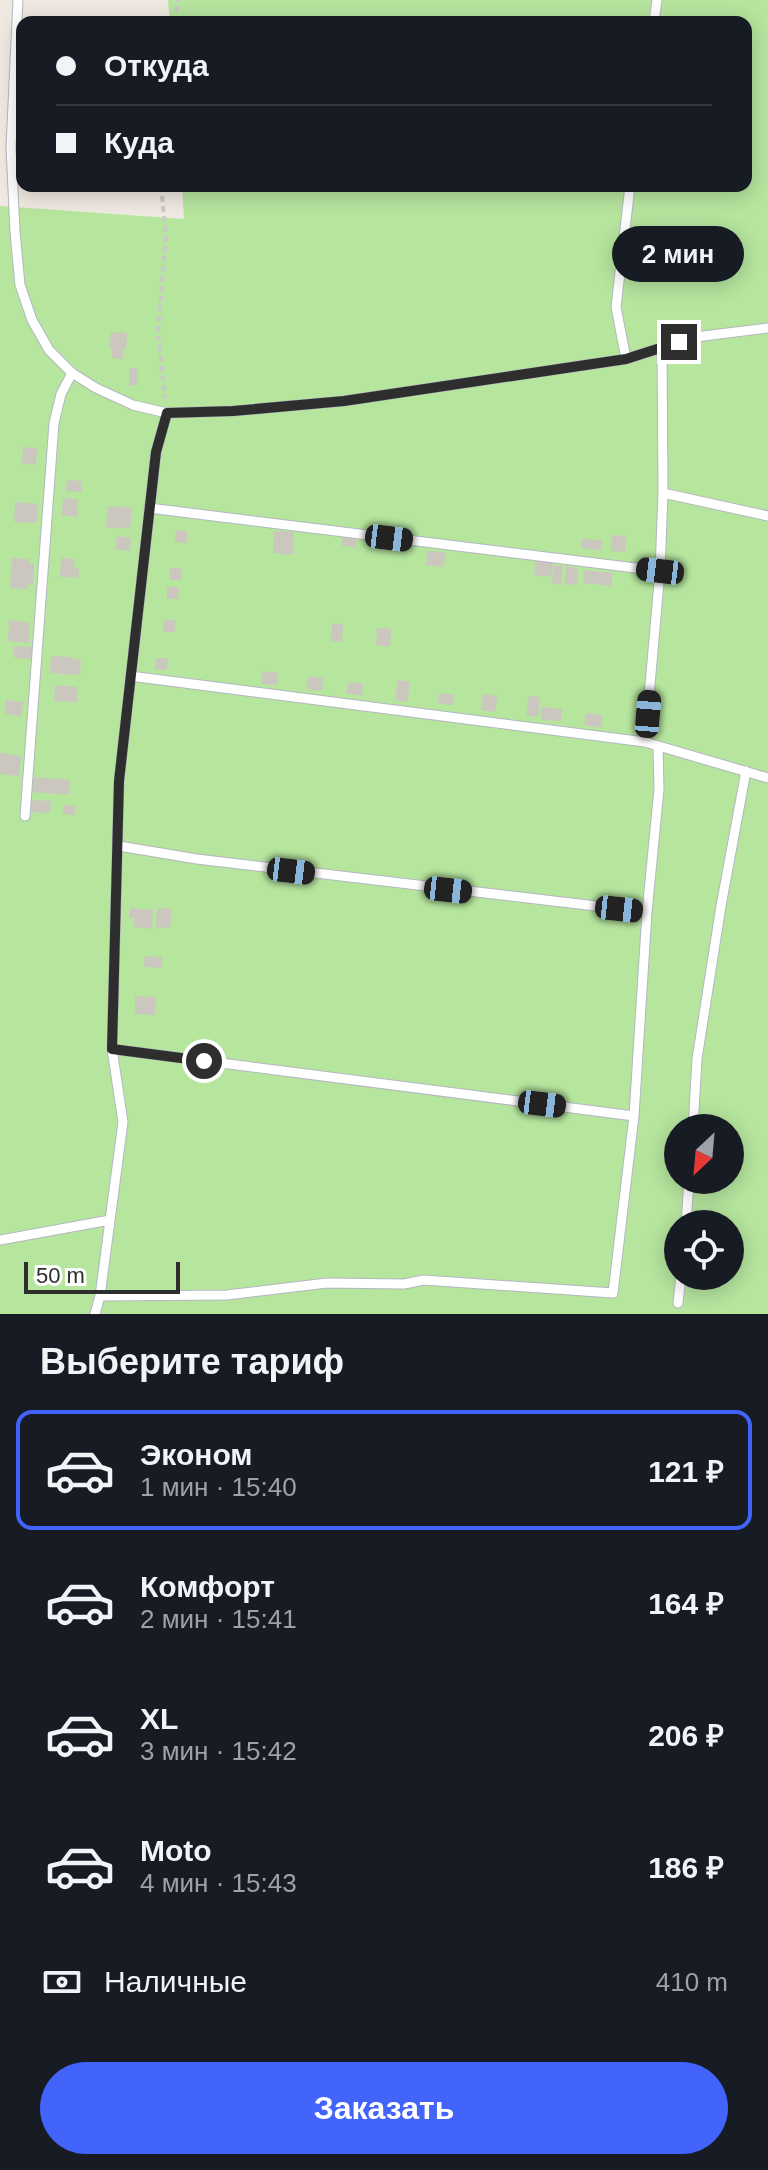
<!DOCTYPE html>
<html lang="ru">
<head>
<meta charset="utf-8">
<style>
  body { margin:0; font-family:Helvetica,sans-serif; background:#242831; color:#f1f3f6; height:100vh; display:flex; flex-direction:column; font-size:30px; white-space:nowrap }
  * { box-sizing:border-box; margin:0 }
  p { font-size:26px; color:#9ea1a6 }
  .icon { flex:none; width:44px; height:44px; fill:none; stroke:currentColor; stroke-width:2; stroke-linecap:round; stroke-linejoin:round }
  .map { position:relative; height:1314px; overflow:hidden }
  .side { display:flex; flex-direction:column; background:#171b24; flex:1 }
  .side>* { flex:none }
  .banner { position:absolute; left:16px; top:16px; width:736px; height:176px; border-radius:16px; box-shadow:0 4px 20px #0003; display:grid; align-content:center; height:176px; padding:0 40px; background:#171b24 }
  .needle { width:52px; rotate:206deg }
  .buttons { position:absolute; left:664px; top:1114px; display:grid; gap:16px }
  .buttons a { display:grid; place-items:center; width:80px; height:80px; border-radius:50%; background:#171b24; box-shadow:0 4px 20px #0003; font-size:40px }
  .scale { position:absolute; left:24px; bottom:20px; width:156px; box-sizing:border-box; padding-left:8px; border:4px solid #2e2e2e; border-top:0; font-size:22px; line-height:28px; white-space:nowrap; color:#2e2e2e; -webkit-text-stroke:6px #fff; paint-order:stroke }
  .end { position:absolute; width:36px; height:36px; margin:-18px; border:10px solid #2e2e2e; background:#fff; box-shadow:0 0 0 4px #fff }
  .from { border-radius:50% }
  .bubble { position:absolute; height:56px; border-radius:28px; background:#171b24; box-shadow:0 4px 20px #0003; font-size:26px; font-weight:700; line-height:56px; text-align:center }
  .car { position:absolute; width:24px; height:48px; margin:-24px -12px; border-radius:10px; box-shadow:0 0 6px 2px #0007; background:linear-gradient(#222 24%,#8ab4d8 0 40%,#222 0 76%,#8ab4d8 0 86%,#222 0) }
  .banner b { display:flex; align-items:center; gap:28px; height:76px; font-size:30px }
  .banner b+b { border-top:2px solid #363941 }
  .banner i { width:20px; height:20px; background:#f1f3f6 }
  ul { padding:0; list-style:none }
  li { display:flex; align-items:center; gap:24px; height:120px; margin:0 16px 12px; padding:0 24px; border:4px solid transparent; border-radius:16px }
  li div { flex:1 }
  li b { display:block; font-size:30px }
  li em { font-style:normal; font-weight:700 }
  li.selected { border-color:#4264fb }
  li>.icon { width:72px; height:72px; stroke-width:1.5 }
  h2 { padding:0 40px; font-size:36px; line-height:96px }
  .pay { display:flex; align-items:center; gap:20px; height:88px; padding:0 40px; font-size:30px }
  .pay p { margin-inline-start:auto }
  .cta { display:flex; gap:16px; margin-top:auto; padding:16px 40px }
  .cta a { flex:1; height:92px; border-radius:48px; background:#4264fb; color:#fff; font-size:32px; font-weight:700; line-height:92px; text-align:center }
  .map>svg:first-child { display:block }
  .green { fill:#b6e59e; fill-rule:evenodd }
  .building { fill:#cbc7bf }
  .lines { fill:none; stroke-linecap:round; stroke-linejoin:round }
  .lane-casing { stroke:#b4b7c1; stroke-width:11 }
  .path { stroke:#c9c9c9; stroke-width:4; stroke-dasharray:6 4; stroke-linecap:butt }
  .lane { stroke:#fff; stroke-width:9 }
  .route { stroke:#2e2e2e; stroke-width:10 }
</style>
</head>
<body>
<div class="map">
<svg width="768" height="1314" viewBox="0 0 768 1314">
  <rect width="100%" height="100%" fill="#efe9e1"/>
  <!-- green -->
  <path class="green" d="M168 0H768V1314H0V206L184 219 182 186H746V22H170ZM678 1128H730V1180H678ZM678 1224H730V1276H678Z"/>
  <!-- building -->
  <path class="building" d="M111 332 127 333 126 350H123V359L112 358V349H109Z
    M129 368H138V385L129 386Z
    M23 447 37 448 36 465 22 464Z
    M67 480 82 481 81 492 66 491Z
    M63 498 78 499 77 517 62 515Z
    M15 502 38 504 37 523 14 522Z
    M108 506 132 508 130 529 106 527Z
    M176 530 187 531V543L175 542Z
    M274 531 294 532 293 555 273 553Z
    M343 535 357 536 356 547 342 546Z
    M612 535 626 536 625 552 611 551Z
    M117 536 131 538 130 551 115 549Z
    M582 539 602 540 601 550 581 548Z
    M427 551 445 552 444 567 426 565Z
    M12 558 29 559V564H34L33 585 28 584V589L10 588Z
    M61 558 75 559 74 568H79L78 578 60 577Z
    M536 559 554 561 551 577 534 575Z
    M554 566H563L561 585 552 584Z
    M566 566 578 568 577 585 565 584Z
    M170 568H182L181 580H169Z
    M584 570 613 573 611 586 583 583Z
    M167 587H179L178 599H167Z
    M9 620 30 623 29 643 8 641Z
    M164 620H176L175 632H163Z
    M332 623 343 624 342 642 331 641Z
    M377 628 391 629 390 647 376 645Z
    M14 646 32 647 31 659 14 658Z
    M51 656 73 657V659L81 660 80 675 50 673Z
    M156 658H168L167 670H155Z
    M263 671 278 673 277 685 261 684Z
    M308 677 323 678 322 691 306 689Z
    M398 680 410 682 407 702 395 700Z
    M348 682 363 684 362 696 346 693Z
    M55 685 77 687V702L54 701Z
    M439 693 454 695 453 705 438 703Z
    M483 694 497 696 495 712 481 710Z
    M529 696 540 697 538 717 526 716Z
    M6 700 23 702 21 716 5 714Z
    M542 707 562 709 561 721 541 720Z
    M586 713 603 715 601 728 584 725Z
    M0 753 21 756 19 776 0 774Z
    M34 777 70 780 69 795 32 792Z
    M32 800 51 801 50 813 32 812Z
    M63 805 75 806V815L63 814Z
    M130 908 153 910 152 929 134 927V918H129Z
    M157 908 172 909 170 928 156 927Z
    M145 956 162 957V968L144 967Z
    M135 996 156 997 155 1015 135 1014Z"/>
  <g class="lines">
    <defs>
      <path id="lane" d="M18 0 11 147 15 232 20 285 32 320 49 350 72 373
        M654 22 657 0
        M626 359 616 307 630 186
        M663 493 768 516
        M149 508 660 571
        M130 676 645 742 768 778
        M645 742 660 571 663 493 662 347
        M25 816 54 423 61 394 72 373 96 388 133 405 167 413 233 411 344 401 626 359 695 337 768 328
        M119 846 197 859 647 912
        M112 1049 634 1116
        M693 1128 697 1059 721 906 746 771
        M686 1224 689 1180
        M0 1240 110 1220
        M100 1296 227 1295 327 1283 404 1284 424 1280 613 1293 634 1116 647 912 659 789 658 746
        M678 1303 681 1276
        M95 1314 100 1296 123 1122 112 1049 119 781 156 452 167 413"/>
    </defs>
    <!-- lane casing -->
    <use href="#lane" class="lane-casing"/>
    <!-- path -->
    <path class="path" d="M174 22 178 0
      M161 186 166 236 158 333 165 399"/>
    <!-- lane -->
    <use href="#lane" class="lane"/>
  </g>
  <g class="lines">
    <!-- route -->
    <path class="route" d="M204 1061 112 1049 119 781 156 452 167 413 233 411 344 401 626 359 679 342"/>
  </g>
</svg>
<div class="buttons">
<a><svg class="needle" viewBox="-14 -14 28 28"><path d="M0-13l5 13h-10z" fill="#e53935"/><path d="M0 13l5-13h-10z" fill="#9ea1a6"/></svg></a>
<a><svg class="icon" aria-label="locate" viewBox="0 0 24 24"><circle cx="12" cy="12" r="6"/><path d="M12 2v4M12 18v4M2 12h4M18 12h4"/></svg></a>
</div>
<div class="scale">50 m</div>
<i class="end from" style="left:204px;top:1061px"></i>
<i class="end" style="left:679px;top:342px"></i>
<div class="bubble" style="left:612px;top:226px;width:132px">2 мин</div>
<i class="car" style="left:389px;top:538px;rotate:97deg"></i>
<i class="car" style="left:660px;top:571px;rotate:277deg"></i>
<i class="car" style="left:648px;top:714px;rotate:5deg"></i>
<i class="car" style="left:291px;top:871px;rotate:97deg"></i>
<i class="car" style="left:448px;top:890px;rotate:96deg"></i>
<i class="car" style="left:619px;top:909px;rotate:96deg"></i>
<i class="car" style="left:542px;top:1104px;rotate:97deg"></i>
<div class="banner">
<b><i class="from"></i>Откуда</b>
<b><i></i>Куда</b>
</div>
</div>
<section class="side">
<h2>Выберите тариф</h2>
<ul>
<li class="selected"><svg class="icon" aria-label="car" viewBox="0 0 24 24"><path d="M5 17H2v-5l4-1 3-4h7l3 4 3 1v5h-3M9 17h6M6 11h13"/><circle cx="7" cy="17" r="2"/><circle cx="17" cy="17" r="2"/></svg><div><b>Эконом</b><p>1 мин · 15:40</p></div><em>121 ₽</em></li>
<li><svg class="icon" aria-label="car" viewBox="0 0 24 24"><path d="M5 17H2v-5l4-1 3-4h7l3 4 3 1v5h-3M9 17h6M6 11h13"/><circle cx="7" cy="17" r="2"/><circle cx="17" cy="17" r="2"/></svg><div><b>Комфорт</b><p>2 мин · 15:41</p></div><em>164 ₽</em></li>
<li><svg class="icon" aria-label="car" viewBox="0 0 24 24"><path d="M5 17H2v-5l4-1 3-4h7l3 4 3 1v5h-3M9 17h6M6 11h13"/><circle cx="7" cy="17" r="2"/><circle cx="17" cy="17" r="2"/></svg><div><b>XL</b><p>3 мин · 15:42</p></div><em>206 ₽</em></li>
<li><svg class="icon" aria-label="car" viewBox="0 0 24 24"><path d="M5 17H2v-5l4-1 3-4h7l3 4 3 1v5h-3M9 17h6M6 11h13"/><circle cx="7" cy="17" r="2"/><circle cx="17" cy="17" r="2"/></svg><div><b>Moto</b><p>4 мин · 15:43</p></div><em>186 ₽</em></li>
</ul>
<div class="pay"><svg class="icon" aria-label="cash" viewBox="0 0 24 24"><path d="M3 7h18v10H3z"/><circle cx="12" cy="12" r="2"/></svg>Наличные<p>410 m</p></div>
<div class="cta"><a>Заказать</a></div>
</section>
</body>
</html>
